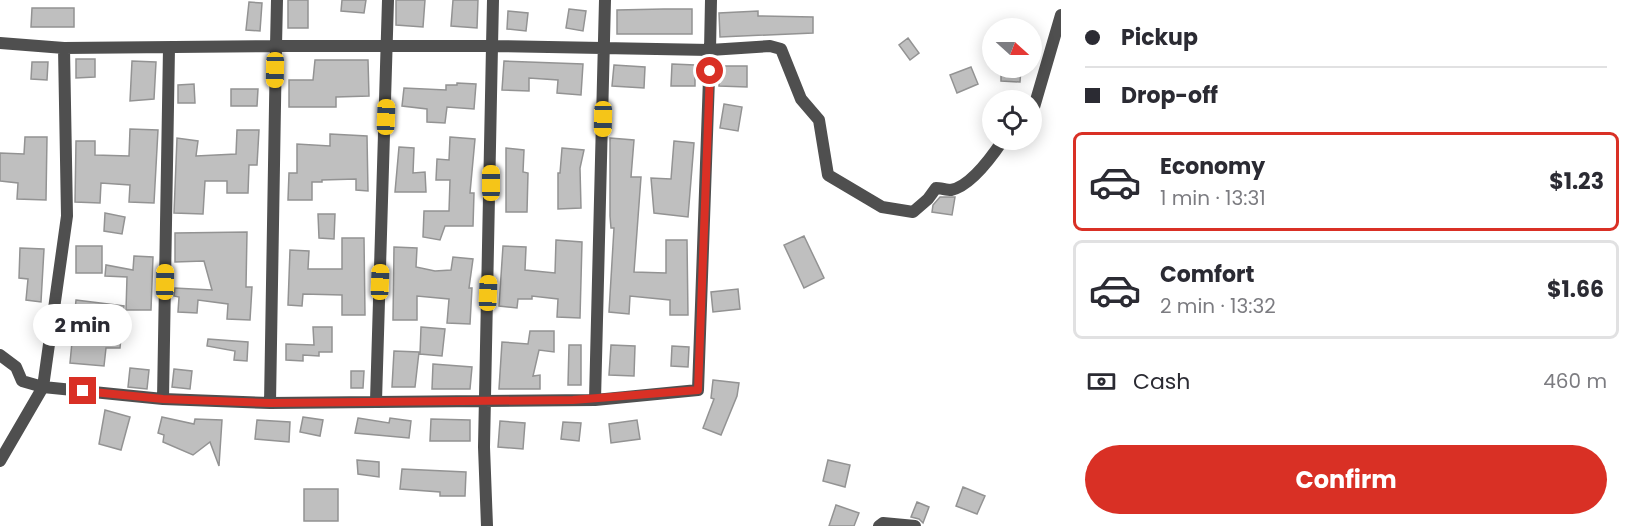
<!DOCTYPE html>
<html lang="en">
<head>
<meta charset="utf-8">
<style>
  body { margin:0; font-family:Poppins,sans-serif; background:#f2f2f3; color:#2b2b33; height:100vh; display:flex; flex-direction:column; font-size:22px; white-space:nowrap }
  * { box-sizing:border-box; margin:0 }
  p { font-size:20px; color:#7c7c81 }
  .icon { flex:none; width:33px; height:33px; fill:none; stroke:currentColor; stroke-width:2; stroke-linecap:round; stroke-linejoin:round }
  .map { position:relative; flex:1; overflow:hidden }
  .side { display:flex; flex-direction:column; background:#fff; width:570px }
  .side>* { flex:none }
  .guide { display:grid; align-content:center; height:132px; padding:0 24px; background:#fff }
  .needle { width:39px; rotate:111deg }
  .controls { position:absolute; left:982px; top:18px; display:grid; gap:12px }
  .controls a { display:grid; place-items:center; width:60px; height:60px; border-radius:50%; background:#fff; box-shadow:0 3px 15px #0003; font-size:30px }
  .end { position:absolute; width:27px; height:27px; margin:-14px; border:8px solid #d93025; background:#fff; box-shadow:0 0 0 3px #fff }
  .from { border-radius:50% }
  .bubble { position:absolute; height:42px; border-radius:21px; background:#fff; box-shadow:0 3px 15px #0003; font-size:20px; font-weight:700; line-height:42px; text-align:center }
  .car { position:absolute; width:18px; height:36px; margin:-18px -9px; border-radius:8px; box-shadow:0 0 4px 2px #0007; background:linear-gradient(#f5c518 24%,#345 0 40%,#f5c518 0 76%,#345 0 86%,#f5c518 0) }
  .guide b { display:flex; align-items:center; gap:21px; height:57px; font-size:22px }
  .guide b+b { border-top:2px solid #e1e1e2 }
  .guide i { width:15px; height:15px; background:#2b2b33 }
  ul { padding:0; list-style:none }
  li { display:flex; align-items:center; gap:18px; height:99px; margin:0 12px 9px; padding:0 12px; border:3px solid #e1e1e2; border-radius:9px }
  li div { flex:1 }
  li b { display:block; font-size:22px }
  li em { font-style:normal; font-weight:700 }
  li.current { border-color:#d93025 }
  li>.icon { width:54px; height:54px; stroke-width:1.5 }
  .pay { display:flex; align-items:center; gap:15px; height:66px; padding:0 24px; font-size:22px }
  .pay p { margin-inline-start:auto }
  .button { display:flex; gap:12px; margin-top:auto; padding:12px 24px }
  .button a { flex:1; height:69px; border-radius:36px; background:#d93025; color:#fff; font-size:24px; font-weight:700; line-height:69px; text-align:center }
  main { display:flex; flex:1; min-height:0 }
  .map>svg:first-child { display:block }
  .building { fill:#bfbfbf; stroke:#939393; stroke-width:1.5 }
  .lines { fill:none; stroke-linecap:round; stroke-linejoin:round }
  .street { stroke:#4f4f4f; stroke-width:12 }
  .route { stroke:#d93025; stroke-width:8 }
</style>
</head>
<body>
<main>
<div class="map">
<svg width="1061" height="526" viewBox="0 0 1061 526">
  <rect width="100%" height="100%" fill="#fff"/>
  <!-- building -->
  <path class="building" d="M288 0H308V28H288Z
    M342 0H366L364 13 341 11Z
    M396 0H425L423 27 396 25Z
    M453 0H478L477 28 451 26Z
    M249 2 262 3 260 31 246 30Z
    M32 8H74V27H31Z
    M569 9 586 11 583 31 566 28Z
    M664 9H692V34H617V10Z
    M508 11 528 13 526 31 507 29Z
    M758 11V16L813 17V33L720 37 719 13Z
    M908 38 919 53 910 60 899 45Z
    M76 59H95V77L76 78Z
    M315 60H368L369 96 336 97V107H289V80H313Z
    M132 61 156 62 154 99 130 101Z
    M504 61 583 64 581 95 557 93 558 80 529 78V91L502 90Z
    M32 62H48L47 80 31 79Z
    M672 64 695 65V86H671Z
    M614 65 645 67 644 88 612 86Z
    M719 66H747V87L719 86Z
    M971 67 978 84 957 93 950 75Z
    M1001 68H1021L1020 82 1001 81Z
    M457 83 476 84 474 109 447 107 445 123 427 122V109L402 106 404 88 446 90V85H457Z
    M194 84 195 103H178V85Z
    M231 89H258L257 106H231Z
    M724 104 742 107 738 131 720 128Z
    M130 129 158 130 154 203 129 202 130 185 101 183 100 203 75 202 76 141H95V155L129 156Z
    M237 130H259L257 165H249L248 193H227V181H205L203 214 174 213 177 138 198 141 196 156 236 154Z
    M330 134 367 136 368 191 356 190V179L322 180V182H312V200H288L289 173H297V144L330 146Z
    M25 137H47L46 200 17 199 18 183 0 181V153L24 154Z
    M450 137 475 139 470 193H474L473 226H445L440 240 423 237 424 211H449L450 180H436L437 159 449 160Z
    M610 138 634 140 631 177H641L634 272 666 273V240H687L688 315H670V300L630 296 629 314 609 312 614 228H611L610 216Z
    M674 141 694 143 688 217 654 213 651 178 671 179Z
    M399 147 414 148 413 173 425 172 426 192H395Z
    M506 148 524 150 523 172 528 173 527 212H506Z
    M562 148 584 150 580 168 581 208 558 209V173H560Z
    M940 197H955L952 215 932 212 933 205Z
    M105 213 125 217 122 234 104 231Z
    M318 214H335L334 239 319 238Z
    M247 232 246 287H252L250 320 227 319 228 304 198 300 197 313 178 312 179 297 174 296 175 288 212 290 204 261 175 262V233Z
    M804 236 824 278 804 288 784 245Z
    M342 238H364L365 315H342V295L303 294 302 306 288 305 290 250 309 251 308 269H342Z
    M556 240 582 242 580 318 557 317 558 299 532 296V299H518L517 308 499 306 503 246 526 247 525 270 555 273Z
    M76 246H102V273H76Z
    M394 247 417 248 416 267 435 271 451 270 453 257 473 259 469 288H472L470 324 447 323 449 299 417 296V320H393Z
    M20 248 44 249 41 302 26 300 28 279 19 278Z
    M134 256 153 257 151 310H126L127 277 105 276 106 265 133 270Z
    M738 289 740 309 713 312 711 292Z
    M76 300 124 306 120 348H106L104 366 70 363Z
    M313 327H332V352H319V356L303 355V361L286 360V344L314 345Z
    M421 327 445 329 442 356 420 354Z
    M530 331H554V352L539 350 533 376 540 375V389H499L502 342 528 344Z
    M208 339 248 342 247 361 234 360 235 351 207 346Z
    M569 345H581V385H568Z
    M611 345 635 346 634 376 609 375Z
    M672 346 689 347 688 367 671 366Z
    M394 351 419 352 415 387H392Z
    M433 364 472 367 470 389H432Z
    M130 368 149 370 147 389 128 387Z
    M174 369 192 371 190 389 172 387Z
    M351 371H364L363 388H351Z
    M713 380 739 383 737 396 721 435 703 428 714 399 711 398Z
    M105 410 130 417 121 450 99 444Z
    M162 417 194 424 195 419 222 420 219 466 210 442 193 455 163 442 164 435 158 433Z
    M303 417 323 420 320 436 300 432Z
    M358 418 389 423 390 418 411 421 409 438 355 433Z
    M431 419 470 420V441H430Z
    M257 420 290 422 289 442 255 439Z
    M637 420 640 439 611 443 609 424Z
    M500 421 525 423 523 449 498 447Z
    M563 422 581 423 579 441 561 439Z
    M357 460 379 462V477L358 474Z
    M828 460 850 465 845 487 823 481Z
    M402 469 466 472 465 496H440V492L400 489Z
    M963 487 985 496 977 514 956 506Z
    M304 489H338V521H304Z
    M917 502 929 507 923 523 919 519 911 517Z
    M836 505 859 513 854 526H829Z"/>
  <g class="lines">
    <!-- street -->
    <path class="street" d="M277 0 276 46H492L484 447 487 526
      M711 0 710 50 770 46 781 49 801 99 819 120 828 175 882 207 913 212 928 199 936 188C940 188 947 190 951 190 971 186 993 155 1003 140
      M0 43 64 48 276 46 270 403
      M1032 114 1061 15
      M0 355 16 367 22 381 43 387 67 216 64 48
      M163 399 169 48
      M595 400 605 0
      M376 401 388 0
      M0 461 43 387 163 399 270 403 595 400 698 390 710 50 492 46 493 0
      M879 526 883 523 915 526"/>
  </g>
  <g class="lines">
    <!-- route -->
    <path class="route" d="M83 391 163 399 270 403 573 400 698 390 710 71"/>
  </g>
</svg>
<div class="controls">
<a><svg class="needle" viewBox="-14 -14 28 28"><path d="M0-13l5 13h-10z" fill="#e53935"/><path d="M0 13l5-13h-10z" fill="#7c7c81"/></svg></a>
<a><svg class="icon" aria-label="locate" viewBox="0 0 24 24"><circle cx="12" cy="12" r="6"/><path d="M12 2v4M12 18v4M2 12h4M18 12h4"/></svg></a>
</div>
<i class="end from" style="left:710px;top:71px"></i>
<i class="end" style="left:83px;top:391px"></i>
<div class="bubble" style="left:33px;top:304px;width:99px">2 min</div>
<i class="car" style="left:275px;top:70px;rotate:181deg"></i>
<i class="car" style="left:386px;top:117px;rotate:2deg"></i>
<i class="car" style="left:603px;top:119px;rotate:181deg"></i>
<i class="car" style="left:491px;top:183px;rotate:0deg"></i>
<i class="car" style="left:165px;top:282px;rotate:1deg"></i>
<i class="car" style="left:380px;top:282px;rotate:2deg"></i>
<i class="car" style="left:488px;top:293px;rotate:2deg"></i>
</div>
<section class="side">
<div class="guide">
<b><i class="from"></i>Pickup</b>
<b><i></i>Drop-off</b>
</div>
<ul>
<li class="current"><svg class="icon" aria-label="car" viewBox="0 0 24 24"><path d="M5 17H2v-5l4-1 3-4h7l3 4 3 1v5h-3M9 17h6M6 11h13"/><circle cx="7" cy="17" r="2"/><circle cx="17" cy="17" r="2"/></svg><div><b>Economy</b><p>1 min · 13:31</p></div><em>$1.23</em></li>
<li><svg class="icon" aria-label="car" viewBox="0 0 24 24"><path d="M5 17H2v-5l4-1 3-4h7l3 4 3 1v5h-3M9 17h6M6 11h13"/><circle cx="7" cy="17" r="2"/><circle cx="17" cy="17" r="2"/></svg><div><b>Comfort</b><p>2 min · 13:32</p></div><em>$1.66</em></li>
</ul>
<div class="pay"><svg class="icon" aria-label="cash" viewBox="0 0 24 24"><path d="M3 7h18v10H3z"/><circle cx="12" cy="12" r="2"/></svg>Cash<p>460 m</p></div>
<div class="button"><a>Confirm</a></div>
</section>
</main>
</body>
</html>
